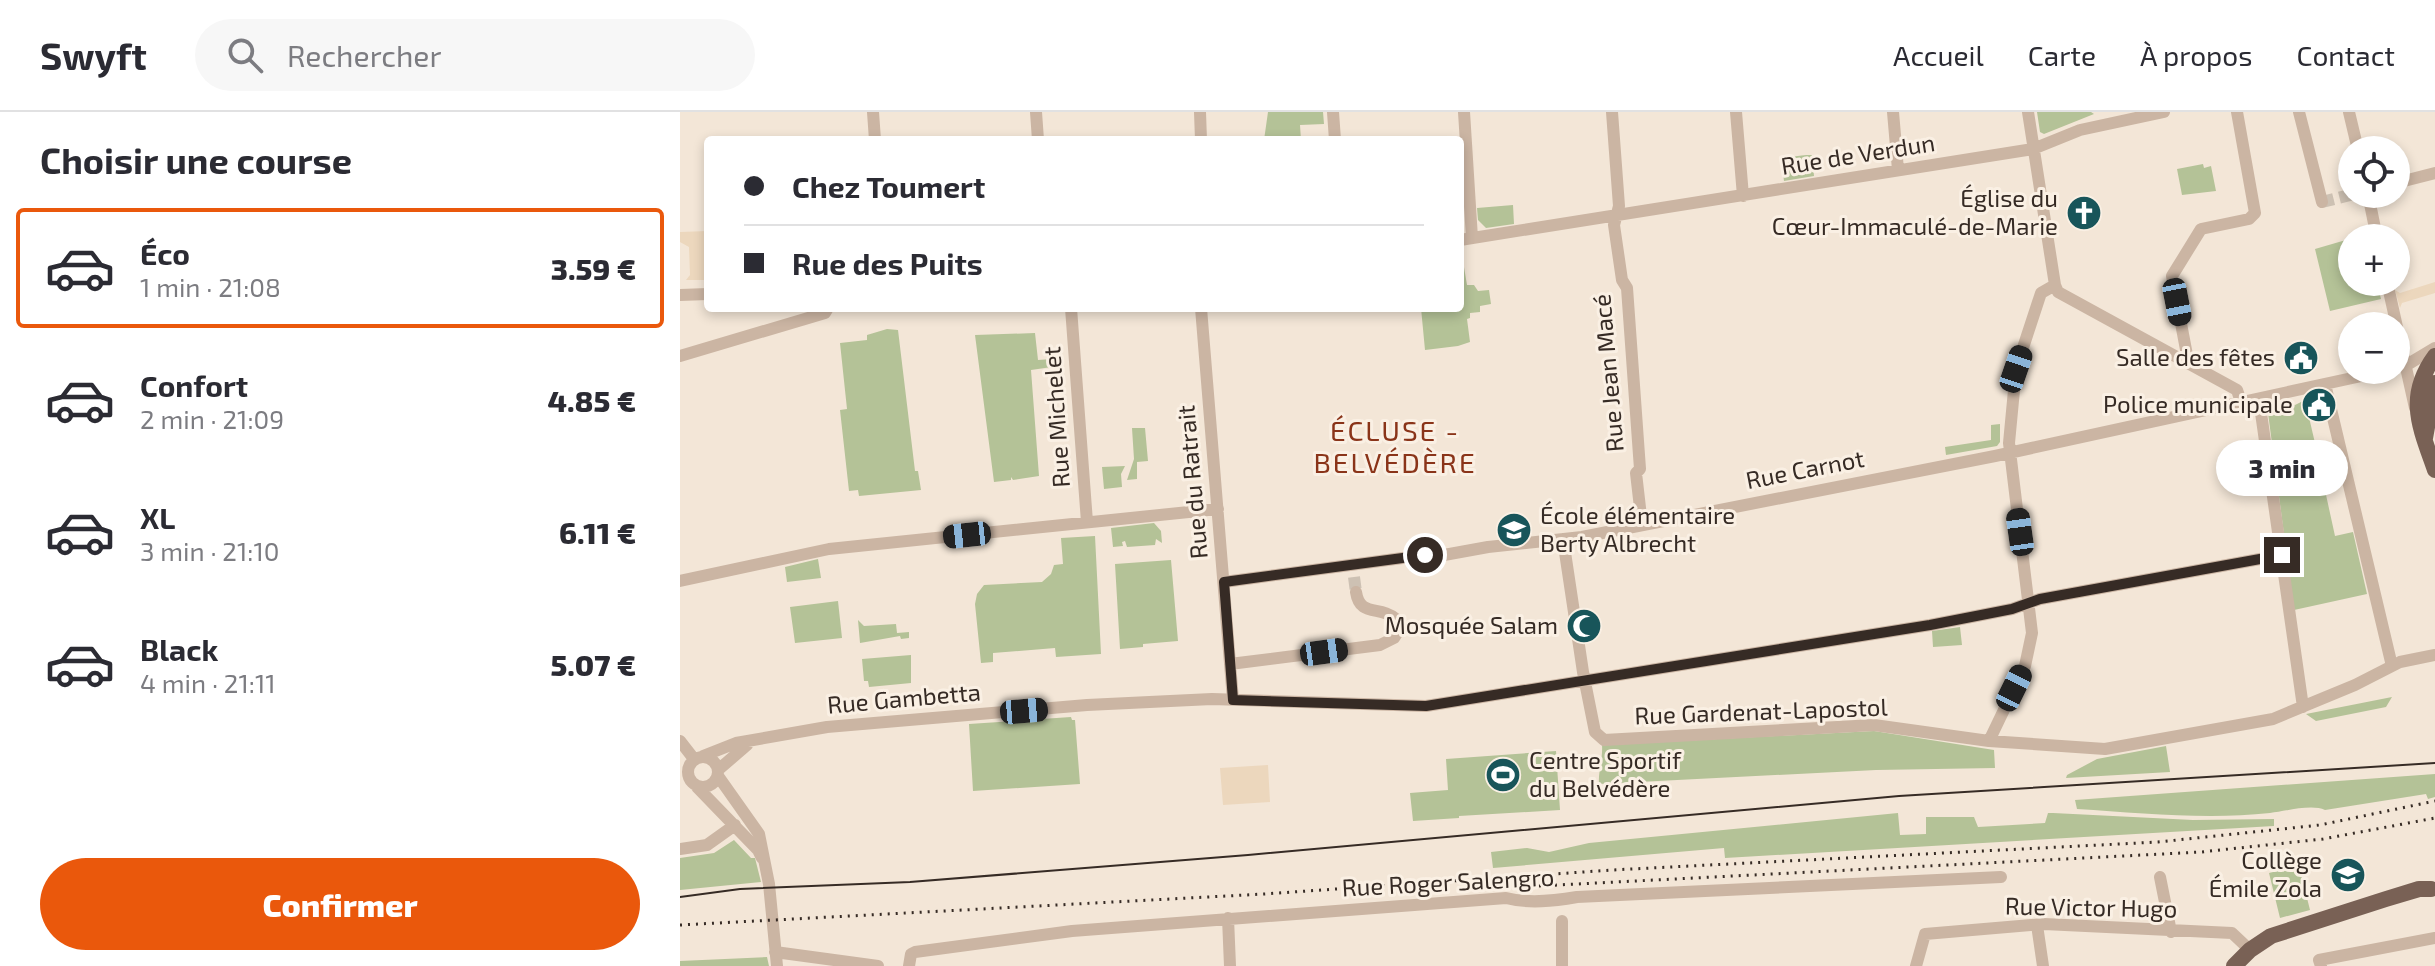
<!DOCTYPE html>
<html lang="fr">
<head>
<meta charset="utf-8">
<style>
  body { margin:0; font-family:"Exo 2",sans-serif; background:#f7f7f7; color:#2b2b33; height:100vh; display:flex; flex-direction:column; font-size:30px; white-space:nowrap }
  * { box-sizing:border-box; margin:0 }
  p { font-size:26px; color:#7c7c81 }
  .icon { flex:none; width:44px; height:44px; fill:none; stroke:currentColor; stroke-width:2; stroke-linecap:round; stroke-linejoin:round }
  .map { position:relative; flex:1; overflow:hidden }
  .panel { display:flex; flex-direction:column; background:#fff; width:680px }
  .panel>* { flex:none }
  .hud { position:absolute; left:24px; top:24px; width:760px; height:176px; border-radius:8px; box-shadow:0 4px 12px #0003; display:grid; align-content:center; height:176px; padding:0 40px; background:#fff }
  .tools { position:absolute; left:1658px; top:24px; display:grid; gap:16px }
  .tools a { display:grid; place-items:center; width:72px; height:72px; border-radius:50%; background:#fff; box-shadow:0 4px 12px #0003; font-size:40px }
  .end { position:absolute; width:36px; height:36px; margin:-18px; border:10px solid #362b25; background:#fff; box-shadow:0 0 0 4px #fff }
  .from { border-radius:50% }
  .bubble { position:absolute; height:56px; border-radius:28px; background:#fff; box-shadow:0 4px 12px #0003; font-size:26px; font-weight:800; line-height:56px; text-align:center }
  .car { position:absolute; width:24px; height:48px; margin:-24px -12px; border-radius:10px; box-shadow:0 0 6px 2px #0007; background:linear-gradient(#222 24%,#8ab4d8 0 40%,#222 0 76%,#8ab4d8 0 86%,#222 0) }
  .hud b { display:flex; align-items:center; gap:28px; height:76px; font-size:30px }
  .hud b+b { border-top:2px solid #e1e1e2 }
  .hud i { width:20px; height:20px; background:#2b2b33 }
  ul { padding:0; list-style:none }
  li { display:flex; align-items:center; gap:24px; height:120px; margin:0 16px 12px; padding:0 24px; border:4px solid transparent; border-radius:8px }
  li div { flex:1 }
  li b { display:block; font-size:30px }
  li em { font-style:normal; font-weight:800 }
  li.current { border-color:#ea580c }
  li>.icon { width:72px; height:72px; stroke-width:1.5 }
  h2 { padding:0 40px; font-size:36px; line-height:96px }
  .button { display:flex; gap:16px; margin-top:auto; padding:16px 40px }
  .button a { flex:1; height:92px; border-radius:48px; background:#ea580c; color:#fff; font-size:32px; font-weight:800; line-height:92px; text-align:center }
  header { display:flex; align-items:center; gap:48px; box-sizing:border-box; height:112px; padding:0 40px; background:#fff; border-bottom:2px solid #e1e1e2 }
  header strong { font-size:38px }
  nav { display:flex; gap:44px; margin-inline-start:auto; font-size:28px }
  .search { width:560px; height:72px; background:#f7f7f7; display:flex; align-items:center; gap:20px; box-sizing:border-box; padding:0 28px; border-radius:44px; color:#7c7c81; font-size:30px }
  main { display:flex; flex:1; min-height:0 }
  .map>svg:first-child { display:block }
  .green { fill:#b4c297 }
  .plaza { fill:#ecd7bd }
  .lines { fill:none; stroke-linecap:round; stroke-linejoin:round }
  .minor-tunnel { stroke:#cdc1b3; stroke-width:12; stroke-dasharray:12 6; stroke-linecap:butt }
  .minor { stroke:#cbb5a3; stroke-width:12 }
  .major { stroke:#796155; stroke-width:16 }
  .tram { stroke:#362b25; stroke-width:2 }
  .rail { stroke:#362b25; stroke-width:3; stroke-dasharray:2 6; stroke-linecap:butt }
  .route { stroke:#362b25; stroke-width:10 }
  .labels { text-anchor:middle; stroke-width:6; stroke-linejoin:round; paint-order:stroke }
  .street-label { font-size:24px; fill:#362b25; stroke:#faf0e4 }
  .poi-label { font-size:24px; fill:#362b25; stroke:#faf0e4; text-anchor:end }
  .quarter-label { font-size:28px; letter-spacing:2px; fill:#8a3419; stroke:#faf0e4 }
</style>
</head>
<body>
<header>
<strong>Swyft</strong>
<div class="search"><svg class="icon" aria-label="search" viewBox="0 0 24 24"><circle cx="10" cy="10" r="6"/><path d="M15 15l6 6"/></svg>Rechercher</div>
<nav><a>Accueil</a><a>Carte</a><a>À propos</a><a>Contact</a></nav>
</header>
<main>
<section class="panel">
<h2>Choisir une course</h2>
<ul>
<li class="current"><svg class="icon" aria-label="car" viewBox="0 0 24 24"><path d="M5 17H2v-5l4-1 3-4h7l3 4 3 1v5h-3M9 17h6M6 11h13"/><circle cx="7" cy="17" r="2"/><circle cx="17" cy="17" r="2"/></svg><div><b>Éco</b><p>1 min · 21:08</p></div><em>3.59 €</em></li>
<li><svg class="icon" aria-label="car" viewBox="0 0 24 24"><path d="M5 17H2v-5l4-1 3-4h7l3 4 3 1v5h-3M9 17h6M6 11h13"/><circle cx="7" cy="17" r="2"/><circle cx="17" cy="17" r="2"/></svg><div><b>Confort</b><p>2 min · 21:09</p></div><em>4.85 €</em></li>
<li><svg class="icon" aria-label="car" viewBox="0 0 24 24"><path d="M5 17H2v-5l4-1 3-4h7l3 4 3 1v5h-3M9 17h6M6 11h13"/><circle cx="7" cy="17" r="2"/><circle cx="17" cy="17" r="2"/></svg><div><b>XL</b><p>3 min · 21:10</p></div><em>6.11 €</em></li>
<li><svg class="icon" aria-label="car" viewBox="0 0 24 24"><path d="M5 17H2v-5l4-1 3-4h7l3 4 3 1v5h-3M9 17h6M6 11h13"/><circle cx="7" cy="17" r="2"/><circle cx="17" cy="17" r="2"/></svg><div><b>Black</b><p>4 min · 21:11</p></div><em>5.07 €</em></li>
</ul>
<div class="button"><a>Confirmer</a></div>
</section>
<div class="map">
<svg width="1755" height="854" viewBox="0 0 1755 854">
  <rect width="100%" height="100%" fill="#f3e6d7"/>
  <!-- green -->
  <path class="green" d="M588 0H643L644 12 620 13 621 28H584Z
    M1357 0H1411L1414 2 1364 22 1360 20Z
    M1126 43H1132L1134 64 1104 69 1101 46Z
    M1523 52 1524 56 1531 54 1536 79 1502 83 1497 57Z
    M833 93 834 112 806 116 798 108 797 96Z
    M1683 123 1687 126H1672V170H1697L1701 187 1650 199 1635 137Z
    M780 149H783L787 173H794L798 179 809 178 811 192 800 194V200L790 201V206L787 207 790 230 778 234 745 238 741 196H780Z
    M207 217 218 218 235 359H238L241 378 179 384 178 378 169 379 160 298 167 297 160 231 187 228V223Z
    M355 221 358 248 372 247V255L351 258 359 364 333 368 331 365V368L314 370 295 223Z
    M1625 288 1638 344H1641L1643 353 1656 350 1660 366 1643 369 1655 424 1673 420 1687 482 1614 498 1588 301 1592 295 1612 291 1615 293Z
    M1320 312V330L1317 334 1266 343 1265 335 1311 328V313Z
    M452 316H465L468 349 457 350V367L447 368 454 347Z
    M445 354 441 362 442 375 424 377 422 355Z
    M474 411 481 419 482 431 476 427 475 433 447 435 445 429 442 430 443 434 433 435 431 416Z
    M415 424 421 542 376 545 375 536 313 541V550L301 551 295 492 297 482 304 473 362 470 371 462 374 453 383 452 381 426Z
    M138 447 141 466 107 470 105 455Z
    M491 448 498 529 463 532V535L440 537 435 452Z
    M158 489 162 526 115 531 110 495Z
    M178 508 184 514 216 512 217 521 229 520V526L221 527 220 524 180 531Z
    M1280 515 1282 533 1253 535 1252 519Z
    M231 543V571L189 575 188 569H184L182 547Z
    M1712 585 1706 595 1636 609 1626 602Z
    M391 605 392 608H395L400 672 293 679 289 612Z
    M1194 619 1314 638 1315 656 1196 658 919 672C918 659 923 647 922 633Z
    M1486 634 1490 660 1386 666 1387 663 1417 647Z
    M876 639 880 698 779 704V706L733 709 730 681 768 678 766 647Z
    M1755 662V685L1748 687 1746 682 1645 698C1632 692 1606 699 1590 701 1527 708 1460 701 1397 697L1395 688Z
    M1218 701 1220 723 1246 722V705H1294L1298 715 1365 711 1368 701H1373L1513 708 1594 707V714L1045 746 1044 736 813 756 811 740 847 736 869 740 909 731Z
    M54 728 71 746H75L81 770 0 778V746L34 741Z
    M1619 754 1630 798 1600 806 1589 761Z
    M87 845 89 854H0V849Z"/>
  <!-- plaza -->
  <path class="plaza" d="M28 119V168H6L10 163 9 135 0 130V120Z
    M1755 170V181L1722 191 1720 196 1715 178 1720 181Z
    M588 653 590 690 543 693 540 656Z"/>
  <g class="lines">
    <!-- minor-tunnel -->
    <path class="minor-tunnel" d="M1642 90 1674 82
      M674 465 676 480"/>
    <!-- minor -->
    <path class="minor" d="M193 0 195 28
      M356 0 358 28
      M520 0 521 28
      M653 0 655 28
      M784 0 792 126
      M932 0 939 94 934 113 942 168 947 176 960 357 956 361 962 413
      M1056 0 1063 84
      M1213 0 1218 58
      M1348 0 1375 173 1378 180 1557 278 1561 290
      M1619 0 1642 90
      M1669 0 1678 38
      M1716 71 1755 61
      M1688 82 1697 126
      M780 128 1353 37 1400 18 1484 0
      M1707 170 1735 296
      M0 183 28 182
      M391 196 407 410
      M521 196 553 588
      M0 244 145 201 148 196
      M1505 249 1507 243 1492 164 1521 117 1569 107 1575 101 1557 0
      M1725 254 1755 236
      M1645 272 1712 554
      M1579 287 1623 595
      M883 427 903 560 915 620 924 628 1194 613 1309 629 1425 637 1593 607 1675 573 1720 550 1755 543
      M0 469 149 437 538 397
      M544 470 745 443H764L808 435 902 425 1315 344 1709 258
      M550 552 700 533 714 526 719 518 716 507C700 493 680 506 676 480
      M0 629 14 647
      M1309 629 1345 554 1352 521 1329 331 1336 257 1361 181 1375 173
      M23 644 56 631 147 615 407 593 532 587 746 594 1250 513 1332 497 1360 487 1602 443
      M8 660a15 15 0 1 1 30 0a15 15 0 1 1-30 0Z
      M38 658 67 633
      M38 664 79 722 89 772 97 854
      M17 675 78 738 82 746
      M0 737 27 733 55 713
      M1480 765 1491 820
      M548 806 550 854
      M882 809V854
      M1357 813 1363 854
      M95 840 198 854
      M229 854 231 842 235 840 392 819 826 786C849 792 874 789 897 785L1321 765
      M1236 854 1245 822 1364 812 1552 821 1570 838
      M1641 854 1639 848 1755 826"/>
    <!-- major -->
    <path class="major" d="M1755 244C1725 285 1740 315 1755 358
      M1745 326 1755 271
      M1554 854 1570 838 1591 824 1706 787 1739 777H1751"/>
    <!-- tram -->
    <path class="tram" d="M0 785 60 777 230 770 568 743 1219 684 1755 651"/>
    <!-- rail -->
    <path class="rail" d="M819 776 1521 740 1643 727 1755 706
      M0 813 584 782 932 758 1478 730 1640 713 1755 689"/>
  </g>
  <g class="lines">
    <!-- route -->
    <path class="route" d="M745 443 544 470 553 588 746 594 1250 513 1332 497 1360 487 1602 443"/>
  </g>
  <!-- icons -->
  <defs>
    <symbol id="church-disc" viewBox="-11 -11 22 22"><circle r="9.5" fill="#18555a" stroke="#faf0e4"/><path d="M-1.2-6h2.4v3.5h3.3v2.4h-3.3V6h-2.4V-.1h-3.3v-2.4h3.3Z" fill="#fff"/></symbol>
    <symbol id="civic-disc" viewBox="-11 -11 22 22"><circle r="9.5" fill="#18555a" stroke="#faf0e4"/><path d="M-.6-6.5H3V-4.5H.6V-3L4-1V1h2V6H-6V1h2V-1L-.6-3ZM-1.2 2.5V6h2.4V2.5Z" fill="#fff"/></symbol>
    <symbol id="school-disc" viewBox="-11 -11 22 22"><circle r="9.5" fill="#18555a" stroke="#faf0e4"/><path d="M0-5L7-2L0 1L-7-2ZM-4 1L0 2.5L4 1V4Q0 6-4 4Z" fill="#fff"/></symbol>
    <symbol id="mosque-disc" viewBox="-11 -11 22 22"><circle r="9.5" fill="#18555a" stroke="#faf0e4"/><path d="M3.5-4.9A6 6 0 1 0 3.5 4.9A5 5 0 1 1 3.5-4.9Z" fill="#fff"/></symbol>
    <symbol id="stadium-disc" viewBox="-11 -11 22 22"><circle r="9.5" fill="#18555a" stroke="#faf0e4"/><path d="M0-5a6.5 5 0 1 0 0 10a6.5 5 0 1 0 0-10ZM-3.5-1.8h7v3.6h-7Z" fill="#fff"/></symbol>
  </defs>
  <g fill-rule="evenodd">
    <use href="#church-disc" x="1384" y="81" width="40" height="40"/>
    <use href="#civic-disc" x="1601" y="226" width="40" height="40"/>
    <use href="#civic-disc" x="1619" y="273" width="40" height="40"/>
    <use href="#school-disc" x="814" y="398" width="40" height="40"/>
    <use href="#mosque-disc" x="884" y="494" width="40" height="40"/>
    <use href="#stadium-disc" x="803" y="643" width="40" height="40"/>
    <use href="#school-disc" x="1648" y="743" width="40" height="40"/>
  </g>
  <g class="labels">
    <!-- street labels -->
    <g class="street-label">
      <text transform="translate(1178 43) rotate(-9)" y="8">Rue de Verdun</text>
      <text transform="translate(929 261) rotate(-95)" y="8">Rue Jean Macé</text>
      <text transform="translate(377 305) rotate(-94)" y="8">Rue Michelet</text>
      <text transform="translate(1125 358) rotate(-11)" y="8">Rue Carnot</text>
      <text transform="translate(513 370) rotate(-95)" y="8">Rue du Ratrait</text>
      <text transform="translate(224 587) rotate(-5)" y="8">Rue Gambetta</text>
      <text transform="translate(1081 600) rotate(-2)" y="8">Rue Gardenat-Lapostol</text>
      <text transform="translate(768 771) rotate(-3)" y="8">Rue Roger Salengro</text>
      <text transform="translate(1411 796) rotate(1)" y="8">Rue Victor Hugo</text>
    </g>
    <!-- poi labels -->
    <g class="poi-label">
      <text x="1378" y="95">Église du<tspan x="1378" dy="28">Cœur-Immaculé-de-Marie</tspan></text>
      <text x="1595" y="254">Salle des fêtes</text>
      <text x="1613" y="301">Police municipale</text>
      <text x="860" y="412" text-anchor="start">École élémentaire<tspan x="860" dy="28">Berty Albrecht</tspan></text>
      <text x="878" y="522">Mosquée Salam</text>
      <text x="849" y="657" text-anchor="start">Centre Sportif<tspan x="849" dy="28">du Belvédère</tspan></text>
      <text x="1642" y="757">Collège<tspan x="1642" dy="28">Émile Zola</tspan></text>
    </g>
    <!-- quarter labels -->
    <g class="quarter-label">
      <text x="715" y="329">ÉCLUSE -<tspan x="715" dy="32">BELVÉDÈRE</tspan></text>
    </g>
  </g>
</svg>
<div class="tools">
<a><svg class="icon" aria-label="locate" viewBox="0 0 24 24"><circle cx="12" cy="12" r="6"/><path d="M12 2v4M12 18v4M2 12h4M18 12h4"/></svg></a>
<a>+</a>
<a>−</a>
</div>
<i class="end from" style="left:745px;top:443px"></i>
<i class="end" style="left:1602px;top:443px"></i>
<div class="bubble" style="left:1536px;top:328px;width:132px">3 min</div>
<i class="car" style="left:1497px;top:190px;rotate:169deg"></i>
<i class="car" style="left:1336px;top:257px;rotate:19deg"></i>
<i class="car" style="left:1340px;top:420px;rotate:352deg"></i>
<i class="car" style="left:287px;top:423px;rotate:264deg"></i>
<i class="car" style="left:644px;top:540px;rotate:82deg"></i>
<i class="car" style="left:1334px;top:576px;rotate:26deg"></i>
<i class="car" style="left:344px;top:599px;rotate:85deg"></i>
<div class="hud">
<b><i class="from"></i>Chez Toumert</b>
<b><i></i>Rue des Puits</b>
</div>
</div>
</main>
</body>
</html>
